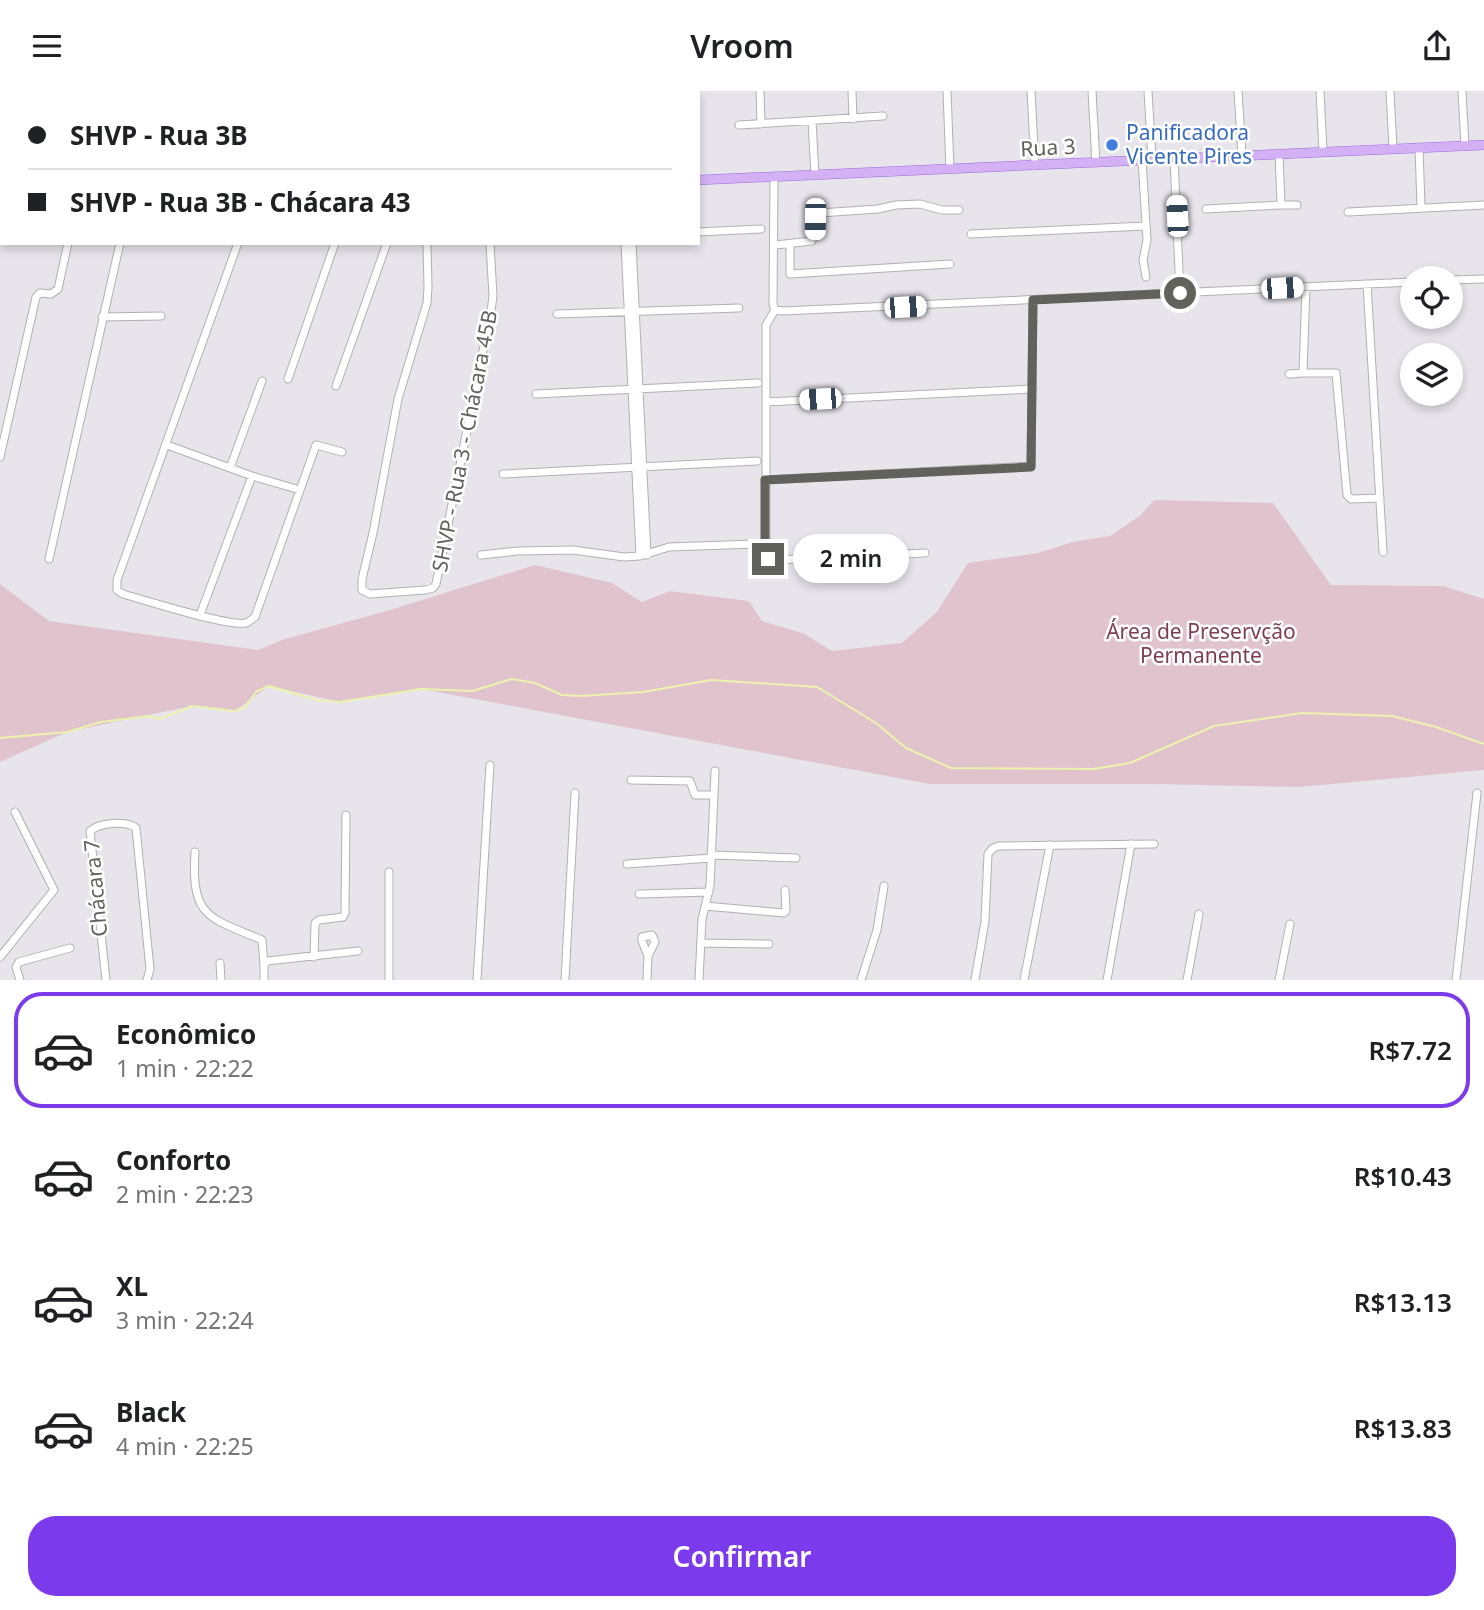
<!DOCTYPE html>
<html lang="pt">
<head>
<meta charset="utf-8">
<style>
  body { margin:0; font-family:"Noto Sans",sans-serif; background:#f6f6f6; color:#202124; height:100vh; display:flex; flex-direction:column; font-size:26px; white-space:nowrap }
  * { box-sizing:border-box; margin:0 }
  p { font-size:23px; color:#757577 }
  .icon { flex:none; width:38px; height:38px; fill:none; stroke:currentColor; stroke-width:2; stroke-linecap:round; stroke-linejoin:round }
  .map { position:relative; height:889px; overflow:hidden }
  .drawer { display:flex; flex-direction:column; background:#fff; flex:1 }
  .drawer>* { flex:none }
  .top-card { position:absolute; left:0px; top:0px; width:700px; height:154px; box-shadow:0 4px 10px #0003; display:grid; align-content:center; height:154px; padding:0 28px; background:#fff }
  .tools { position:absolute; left:1400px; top:175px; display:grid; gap:14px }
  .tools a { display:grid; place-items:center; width:63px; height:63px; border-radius:50%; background:#fff; box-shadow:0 4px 10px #0003; font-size:35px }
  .end { position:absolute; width:32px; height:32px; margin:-16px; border:9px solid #61625c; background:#fff; box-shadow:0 0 0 4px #fff }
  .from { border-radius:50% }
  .bubble { position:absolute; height:49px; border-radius:24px; background:#fff; box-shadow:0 4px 10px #0003; font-size:23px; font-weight:600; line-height:49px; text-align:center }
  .car { position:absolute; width:21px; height:42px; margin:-21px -10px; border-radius:9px; box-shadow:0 0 5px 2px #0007; background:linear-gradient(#fff 24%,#345 0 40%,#fff 0 76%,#345 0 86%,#fff 0) }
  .top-card b { display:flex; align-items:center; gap:24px; height:66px; font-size:26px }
  .top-card b+b { border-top:2px solid #e0e0e0 }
  .top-card i { width:18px; height:18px; background:#202124 }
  ul { padding:12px 0 0; list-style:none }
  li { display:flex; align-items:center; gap:21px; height:116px; margin:0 14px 10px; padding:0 14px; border:4px solid transparent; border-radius:28px }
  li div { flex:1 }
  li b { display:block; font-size:26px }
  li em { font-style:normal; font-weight:600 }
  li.on { border-color:#7c3aed }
  li>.icon { width:63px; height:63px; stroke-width:1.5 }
  .primary-button { display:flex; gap:14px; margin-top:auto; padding:14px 28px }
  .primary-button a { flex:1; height:80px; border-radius:28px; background:#7c3aed; color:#fff; font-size:28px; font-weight:600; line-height:80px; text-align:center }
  header { display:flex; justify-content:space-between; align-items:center; height:91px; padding:0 28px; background:#fff; font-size:32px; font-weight:600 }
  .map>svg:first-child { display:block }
  .green { fill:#e1c3cd }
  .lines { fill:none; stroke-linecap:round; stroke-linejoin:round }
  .stream { stroke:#ebf3ad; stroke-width:2 }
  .minor-casing { stroke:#b0b2ad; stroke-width:9 }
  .major-casing { stroke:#996bde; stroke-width:10 }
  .minor { stroke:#fff; stroke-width:7 }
  .major { stroke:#d4b1f4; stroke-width:9 }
  .route { stroke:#61625c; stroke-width:9 }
  .shop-dot { fill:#3f7fe0; stroke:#fff; stroke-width:2.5 }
  .labels { text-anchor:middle; stroke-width:5; stroke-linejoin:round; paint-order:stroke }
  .shop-label { font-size:21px; fill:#366cbe; stroke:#fff; text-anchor:start }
  .street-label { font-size:21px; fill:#61625c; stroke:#fff }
  .park-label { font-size:21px; fill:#7e4051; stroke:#fff }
</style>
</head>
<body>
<header><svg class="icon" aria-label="menu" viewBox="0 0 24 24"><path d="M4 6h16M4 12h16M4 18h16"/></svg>Vroom<svg class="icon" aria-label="share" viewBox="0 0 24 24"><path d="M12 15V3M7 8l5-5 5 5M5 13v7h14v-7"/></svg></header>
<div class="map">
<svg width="1484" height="889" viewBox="0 0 1484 889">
  <rect width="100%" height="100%" fill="#e8e4ec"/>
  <!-- green -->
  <path class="green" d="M1154 409 1273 412 1331 494 1443 495 1484 508V679L1299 696 1152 693H930L421 598 340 611 269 595 235 620 192 615 67 641 0 671V493L49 530 258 559 282 549 390 519 535 474 612 492 642 511 670 500 749 510 762 530 805 543 832 560 902 552 937 521 968 472 1038 462 1073 451 1110 445 1141 424Z"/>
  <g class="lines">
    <!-- stream -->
    <path class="stream" d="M0 647 67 641 101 631 149 625 159 628 192 615 235 620 245 616 257 600 269 595 317 609 340 611 421 598 472 600 512 588 535 592 562 604 580 605 643 601 711 589 817 596 876 632 906 657 951 677 1093 678 1130 672 1214 635 1302 622 1392 625 1436 636 1484 653"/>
    <defs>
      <path id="minor" d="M334 0V2
        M526 0V2
        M583 0V2
        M674 0V2
        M760 0 761 33
        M852 0 853 28
        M947 0 950 78
        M1031 0 1035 75
        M1092 0 1096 72
        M1148 0 1152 68
        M1238 0 1242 64
        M1320 0 1323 61
        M1390 0 1393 57
        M1462 0 1465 55
        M0 14 1 0
        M812 30 815 85
        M739 34 883 25
        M1419 56 1421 116
        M1174 67 1180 202
        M1142 69 1147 149 1143 169 1146 186
        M774 87 773 213 775 219 783 220 1412 191
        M1281 114H1297
        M1206 118 1281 114 1279 62
        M1348 121 1484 114
        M698 141 761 138
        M971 143 1145 135
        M238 152 117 489V499L123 503C144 509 229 536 246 532 249 531 252 528 255 526L316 354 342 361
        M427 152 428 196 427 212 398 308 373 442 362 488V499L370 503 425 499 433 497 436 493 491 220 493 205 490 152
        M625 152 640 465
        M632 152 647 464
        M775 154 812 150 815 128 820 122 878 118 896 114 920 113 942 119H959
        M790 154V183L950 173
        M1451 189 1484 188
        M1367 193 1383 461
        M1306 196 1303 282H1336L1347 404 1351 408 1380 407
        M775 219 766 234V464L768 468 776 469 925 462
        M557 223 739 217
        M102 226 161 225
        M1289 283 1303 282
        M288 288 335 152
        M336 295 387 152
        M536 303 758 292
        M766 311 1033 298
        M167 354 252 385 300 399
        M0 366 36 206 40 202 51 203 58 198 68 152
        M230 377 262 290
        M503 383 757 370
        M765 389 1031 375 1033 209
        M481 464 518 460 573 459 624 466 640 465 669 456 755 453
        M49 468 120 152
        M200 524 252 385
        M631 689 690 690 695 704H714
        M195 761C191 827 208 826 262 849L264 875
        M711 764 796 767
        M627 773 711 767
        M639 803 709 801
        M705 815 784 822 786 820 785 799
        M701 852 769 853
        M0 866 54 799 15 721
        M314 866 315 832 319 829 343 826 345 822 346 724
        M220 872 221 889
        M20 889 16 876 19 871 70 857
        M106 889 90 740C99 732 126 729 136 737L150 878 147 889
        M264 889V875L267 870 358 860
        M389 889V781
        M477 889 490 674
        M565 889 575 702
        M647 889 648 865 642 850V846L652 844 655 851 648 865
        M699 889 702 828 710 795 715 680
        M861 889 877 839 884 795
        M975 889 985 830 988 763 993 757 999 755 1154 753
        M1024 889 1050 754
        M1107 889 1131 753
        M1187 889 1199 823
        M1279 889 1290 833
        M1456 889 1477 702"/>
      <path id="major" d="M698 89 1484 54
        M0 123H2"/>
    </defs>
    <!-- minor casing -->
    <use href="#minor" class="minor-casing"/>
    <!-- major casing -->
    <use href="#major" class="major-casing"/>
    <!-- minor -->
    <use href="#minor" class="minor"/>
    <!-- major -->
    <use href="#major" class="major"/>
  </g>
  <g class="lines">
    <!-- route -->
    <path class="route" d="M768 468 765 461V389L1031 376 1033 209 1180 202"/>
  </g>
  <!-- markers -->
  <circle class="shop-dot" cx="1112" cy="54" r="7"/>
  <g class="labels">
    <!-- shop labels -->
    <g class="shop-label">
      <text x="1126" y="49">Panificadora<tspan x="1126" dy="24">Vicente Pires</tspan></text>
    </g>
    <!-- street labels -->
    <g class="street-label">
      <text transform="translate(1048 57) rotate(-3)" y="7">Rua 3</text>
      <text transform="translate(465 350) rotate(-79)" y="7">SHVP - Rua 3 - Chácara 45B</text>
      <text transform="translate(96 797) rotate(-95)" y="7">Chácara 7</text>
    </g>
    <!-- park labels -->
    <g class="park-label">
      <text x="1201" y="548">Área de Preservção<tspan x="1201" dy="24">Permanente</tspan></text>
    </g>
  </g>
</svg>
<div class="tools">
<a><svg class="icon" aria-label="locate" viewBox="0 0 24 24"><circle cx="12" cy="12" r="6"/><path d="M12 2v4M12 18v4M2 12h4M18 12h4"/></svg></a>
<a><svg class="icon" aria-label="layers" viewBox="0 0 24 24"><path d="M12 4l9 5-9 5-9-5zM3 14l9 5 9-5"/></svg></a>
</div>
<i class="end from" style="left:1180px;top:202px"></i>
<i class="end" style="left:768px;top:468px"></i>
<div class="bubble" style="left:793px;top:443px;width:116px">2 min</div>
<i class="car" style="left:1177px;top:125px;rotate:357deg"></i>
<i class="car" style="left:815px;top:128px;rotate:181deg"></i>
<i class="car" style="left:1282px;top:197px;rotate:87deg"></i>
<i class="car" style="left:905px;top:216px;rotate:87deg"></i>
<i class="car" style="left:820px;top:308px;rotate:267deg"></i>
<div class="top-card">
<b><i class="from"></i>SHVP - Rua 3B</b>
<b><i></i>SHVP - Rua 3B - Chácara 43</b>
</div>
</div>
<section class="drawer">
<ul>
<li class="on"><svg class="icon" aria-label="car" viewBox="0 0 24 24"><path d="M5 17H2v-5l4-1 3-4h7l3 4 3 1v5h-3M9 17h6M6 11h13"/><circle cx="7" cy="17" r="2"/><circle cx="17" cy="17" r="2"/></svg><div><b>Econômico</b><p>1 min · 22:22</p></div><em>R$7.72</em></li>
<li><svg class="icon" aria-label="car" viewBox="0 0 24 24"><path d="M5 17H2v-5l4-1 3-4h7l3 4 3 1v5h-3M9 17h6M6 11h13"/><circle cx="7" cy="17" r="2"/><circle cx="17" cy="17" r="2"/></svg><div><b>Conforto</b><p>2 min · 22:23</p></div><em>R$10.43</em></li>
<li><svg class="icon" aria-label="car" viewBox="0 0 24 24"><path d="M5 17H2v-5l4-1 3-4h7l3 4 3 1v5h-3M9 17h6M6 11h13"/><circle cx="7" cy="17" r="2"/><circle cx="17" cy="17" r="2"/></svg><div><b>XL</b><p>3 min · 22:24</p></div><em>R$13.13</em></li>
<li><svg class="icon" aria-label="car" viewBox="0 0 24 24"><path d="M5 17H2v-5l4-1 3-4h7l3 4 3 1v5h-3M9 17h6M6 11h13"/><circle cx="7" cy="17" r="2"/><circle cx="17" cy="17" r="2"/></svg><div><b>Black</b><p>4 min · 22:25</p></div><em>R$13.83</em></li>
</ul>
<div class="primary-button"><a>Confirmar</a></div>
</section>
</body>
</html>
